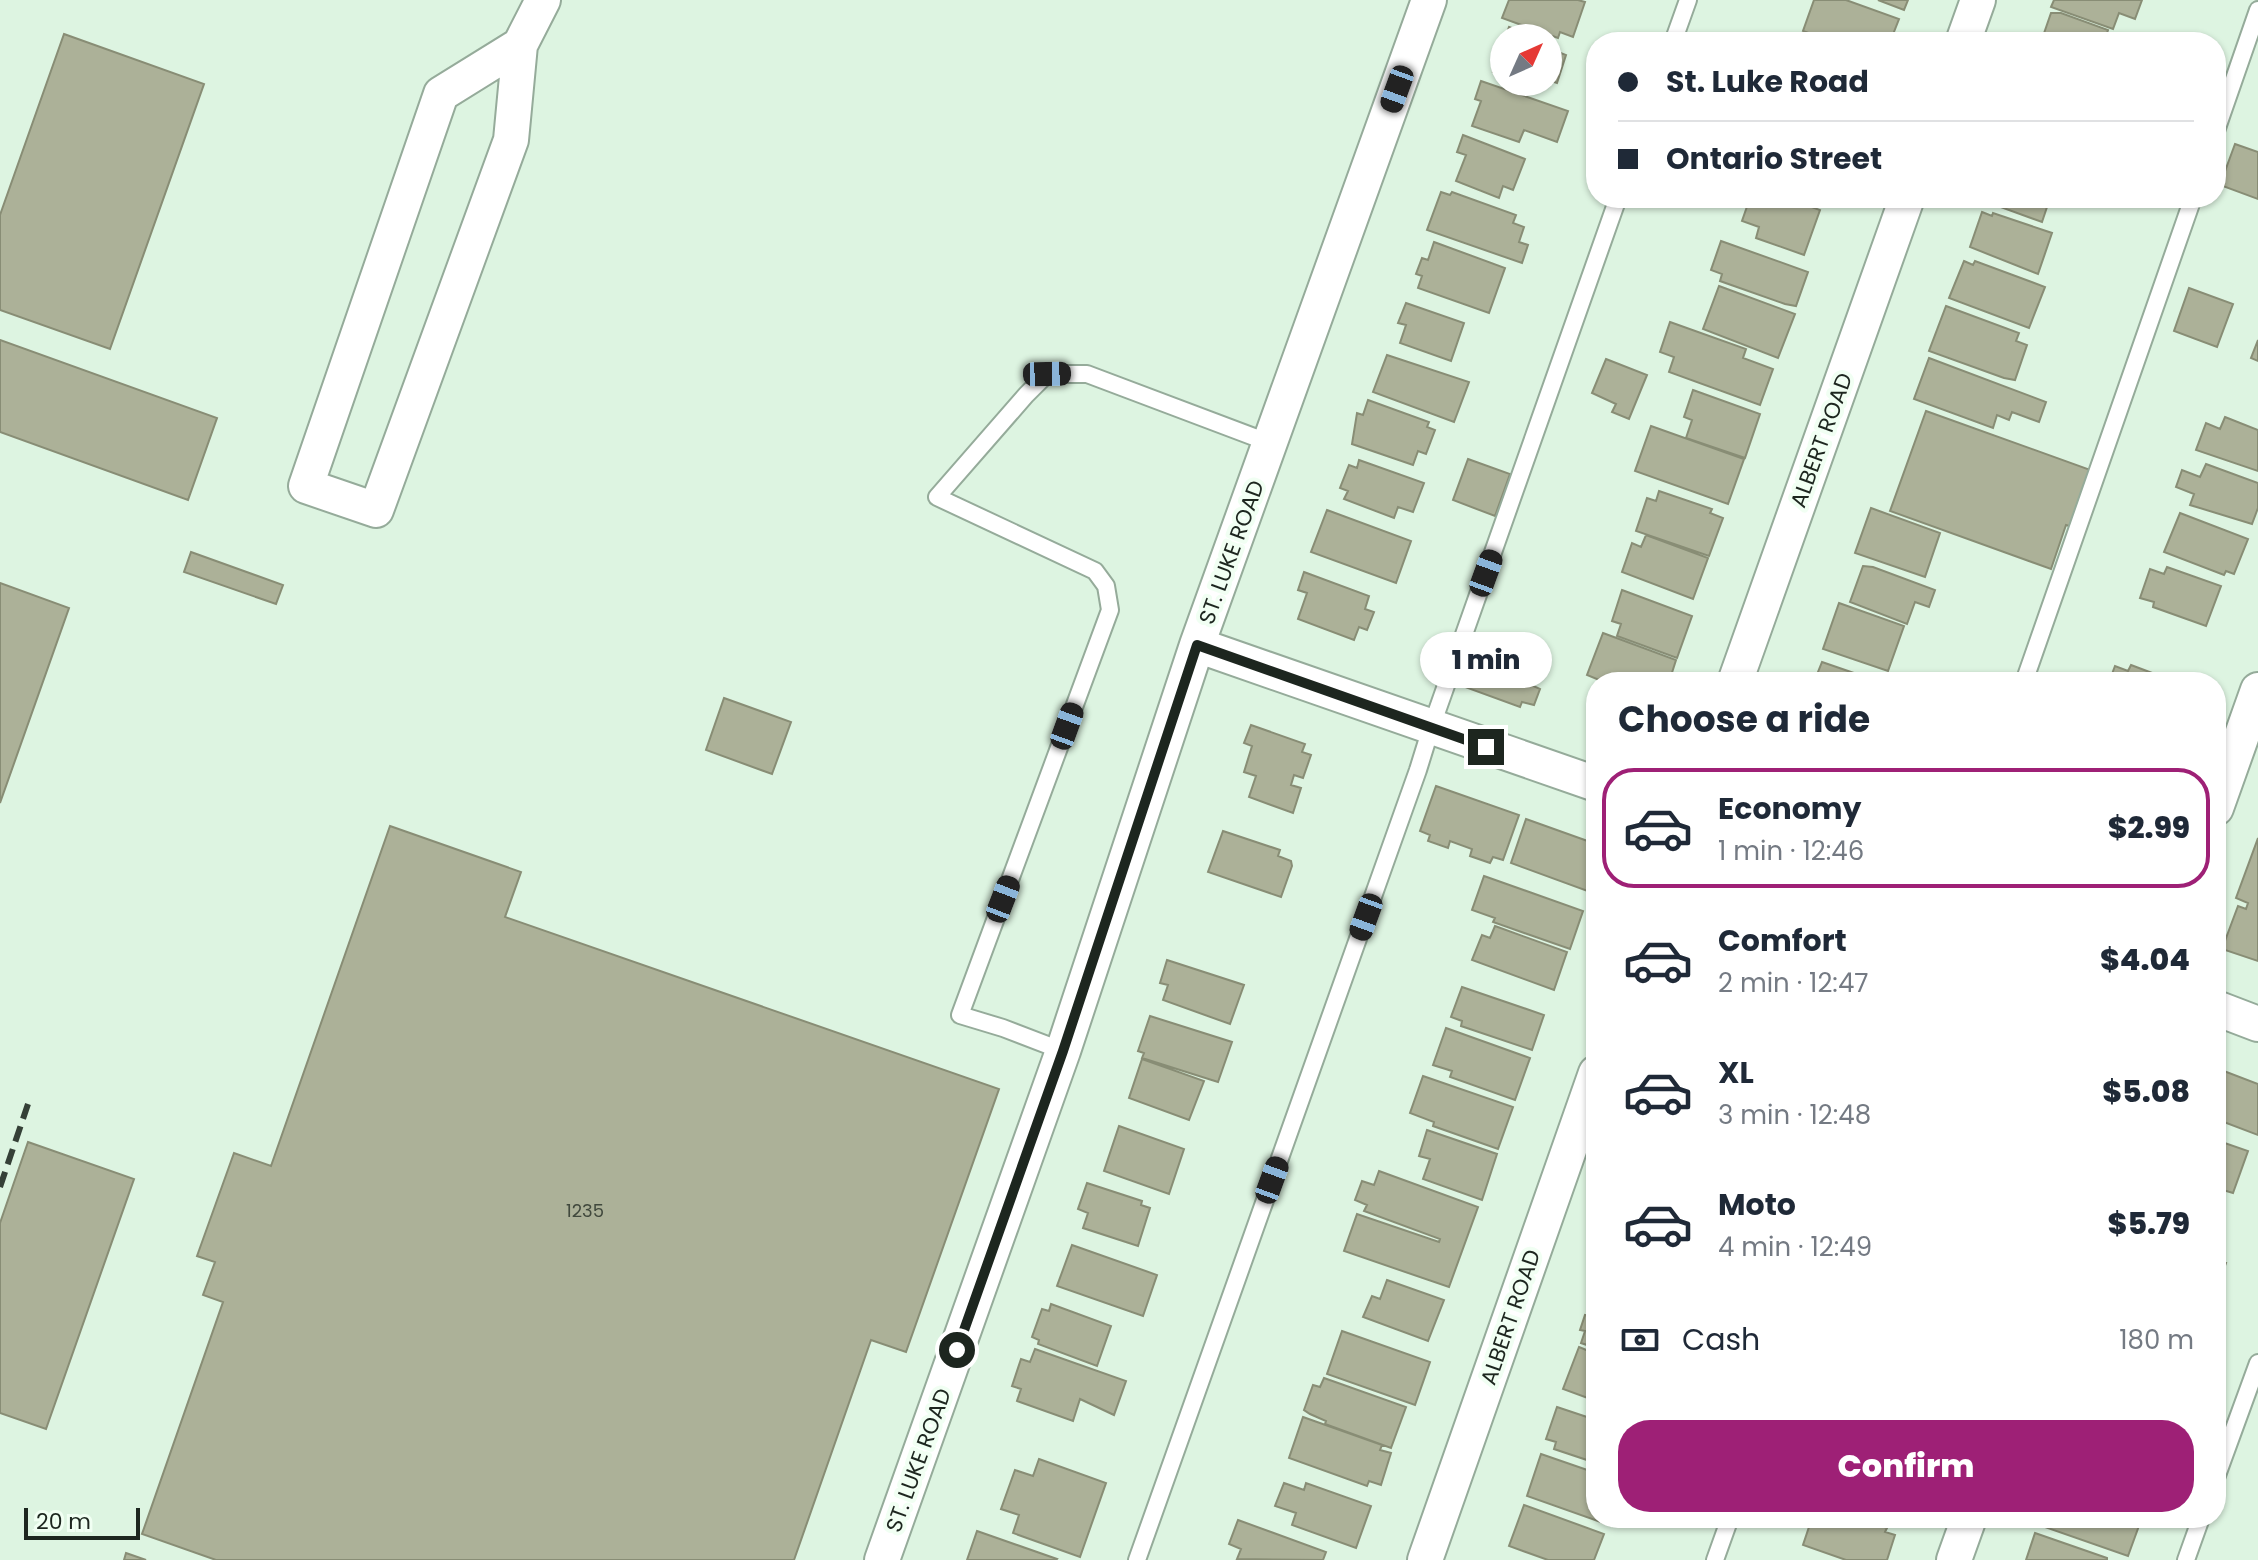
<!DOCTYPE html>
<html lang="en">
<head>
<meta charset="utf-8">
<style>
  body { margin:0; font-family:Poppins,sans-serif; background:#f2f2f3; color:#1f2937; height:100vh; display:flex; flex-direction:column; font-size:30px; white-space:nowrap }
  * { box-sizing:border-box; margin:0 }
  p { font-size:26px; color:#747a83 }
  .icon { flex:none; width:44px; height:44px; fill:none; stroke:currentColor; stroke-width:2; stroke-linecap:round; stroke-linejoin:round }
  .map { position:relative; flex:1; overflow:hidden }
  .side { position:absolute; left:1586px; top:672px; width:640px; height:856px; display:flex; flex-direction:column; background:#fff; border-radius:32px; box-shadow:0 2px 6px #0004 }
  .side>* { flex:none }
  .guide { position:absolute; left:1586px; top:32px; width:640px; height:176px; border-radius:32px; box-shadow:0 2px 6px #0004; display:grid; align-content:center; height:176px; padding:0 32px; background:#fff }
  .needle { width:52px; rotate:45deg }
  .tools { position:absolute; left:1490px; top:24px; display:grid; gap:16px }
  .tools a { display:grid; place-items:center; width:72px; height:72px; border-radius:50%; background:#fff; box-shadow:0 2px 6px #0004; font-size:40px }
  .scale { position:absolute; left:24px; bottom:20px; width:116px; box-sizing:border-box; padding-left:8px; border:4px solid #1d261f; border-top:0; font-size:22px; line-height:28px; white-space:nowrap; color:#1d261f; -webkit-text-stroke:6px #f1fff3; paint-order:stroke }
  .end { position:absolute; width:36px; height:36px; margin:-18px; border:10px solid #1d261f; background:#fff; box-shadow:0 0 0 4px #fff }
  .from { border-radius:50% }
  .bubble { position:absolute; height:56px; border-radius:28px; background:#fff; box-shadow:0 2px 6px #0004; font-size:26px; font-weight:800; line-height:56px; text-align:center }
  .car { position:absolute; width:24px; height:48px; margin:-24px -12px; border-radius:10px; box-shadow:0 0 6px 2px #0007; background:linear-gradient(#222 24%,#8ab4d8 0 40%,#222 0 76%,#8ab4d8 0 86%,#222 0) }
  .guide b { display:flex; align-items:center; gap:28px; height:76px; font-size:30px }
  .guide b+b { border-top:2px solid #e0e1e3 }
  .guide i { width:20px; height:20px; background:#1f2937 }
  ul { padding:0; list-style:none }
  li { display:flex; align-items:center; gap:24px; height:120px; margin:0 16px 12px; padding:0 16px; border:4px solid transparent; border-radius:32px }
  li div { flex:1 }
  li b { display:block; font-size:30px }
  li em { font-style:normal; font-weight:800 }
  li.selected { border-color:#9e2076 }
  li>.icon { width:72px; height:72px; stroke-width:1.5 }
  h2 { padding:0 32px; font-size:36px; line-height:96px }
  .pay { display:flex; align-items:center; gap:20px; height:88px; padding:0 32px; font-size:30px }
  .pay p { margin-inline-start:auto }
  .primary-button { display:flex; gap:16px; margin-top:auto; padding:16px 32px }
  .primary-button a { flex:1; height:92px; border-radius:32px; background:#9e2076; color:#fff; font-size:32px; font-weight:800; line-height:92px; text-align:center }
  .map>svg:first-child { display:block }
  .building { fill:#acb198; stroke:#888d75; stroke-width:2 }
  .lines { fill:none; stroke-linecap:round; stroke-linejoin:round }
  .lane-casing { stroke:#95ab9a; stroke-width:20 }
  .street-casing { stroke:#95ab9a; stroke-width:38 }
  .lane { stroke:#fff; stroke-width:16 }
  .street { stroke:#fff; stroke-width:34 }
  .rail { stroke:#354037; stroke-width:6; stroke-dasharray:16 8; stroke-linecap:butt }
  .route { stroke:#1d261f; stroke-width:10 }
  .labels { text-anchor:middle; stroke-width:8; stroke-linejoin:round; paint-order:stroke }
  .number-label { font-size:18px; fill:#41493d }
  .street-label { font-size:22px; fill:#1d261f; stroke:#f1fff3 }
</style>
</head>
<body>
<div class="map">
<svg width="2258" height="1560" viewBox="0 0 2258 1560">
  <rect width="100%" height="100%" fill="#ddf4e1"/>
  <!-- building -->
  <path class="building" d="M1509 0H1578L1585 2 1573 37 1560 32 1558 38 1502 18Z
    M1814 0H1846L1899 19 1890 42H1833L1803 31Z
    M1878 0H1908L1904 10Z
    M2054 0H2142L2135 19 2119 13 2113 29 2051 7Z
    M2051 13H2061L2108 30 2104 42H2041Z
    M1509 27 1539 38H1505Z
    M64 34 204 84 110 349 0 310V215Z
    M1504 41V76L1493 72Z
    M1548 41 1555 44 1553 50 1566 55 1557 83 1548 80Z
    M1481 81 1568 111 1557 142 1524 130 1519 142 1472 126 1481 101 1475 99Z
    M1521 82H1541L1539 88Z
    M1463 135 1525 159 1513 190 1503 186 1499 198 1456 181 1466 155 1457 152Z
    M2235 144 2258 152V199L2220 185Z
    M1441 192 1450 195 1452 192 1516 215 1513 223 1524 227 1519 242 1528 245 1522 263 1427 230Z
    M1750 198H1787L1820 210 1804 255 1756 238 1759 227 1742 221Z
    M1802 198H1837L1834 205 1824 201 1823 206Z
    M1998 198H2050L2042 222 1995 205Z
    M1982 212 1992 216 1993 213 2052 233 2038 274 1970 247Z
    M1721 241 1808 272 1796 306 1785 304 1720 281 1722 274 1711 270Z
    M1434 242 1505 268 1489 313 1418 288 1422 276 1416 274 1422 258 1428 260Z
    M1964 261 1973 265 1975 261 2045 287 2029 328 1949 298Z
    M1719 286 1795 314 1778 358 1703 329Z
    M2189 288 2233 304 2217 347 2174 331Z
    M1406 303 1464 323 1451 361 1400 343 1406 325 1398 323Z
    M1946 306 2019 333 2016 341 2027 345 2015 380 2004 378 1929 351Z
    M1670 322 1746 349 1743 358 1773 369 1760 405 1669 372 1674 357 1660 352Z
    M0 340 217 418 188 500 0 432Z
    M2258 340V361L2251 358Z
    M1387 355 1469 382 1454 422 1373 392Z
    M1929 358 2046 402 2039 422 2012 412 2009 420 1997 415 1993 428 1914 399Z
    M1606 359 1647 375 1629 419 1612 412 1616 404 1592 393Z
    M1693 390 1760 414 1745 458 1686 438 1692 420 1684 417Z
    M1368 400 1429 422 1427 427 1435 430 1426 454 1418 451 1413 465 1352 444 1357 413 1363 415Z
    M1926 411 2096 472 2076 528 2066 525 2051 569 1890 511Z
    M2225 417 2258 430V471L2196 450 2206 423 2220 429Z
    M1651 426 1744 459 1728 504 1635 471Z
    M1468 459 1510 474 1495 516 1453 500Z
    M1359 460 1424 483 1413 512 1398 507 1394 518 1344 499 1348 491 1340 488 1349 465 1357 468Z
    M2206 464 2258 483V508L2252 524 2190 505 2194 494 2176 487 2182 470 2200 477Z
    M1659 491 1712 509 1710 513 1723 518 1709 556 1636 531 1647 498 1656 501Z
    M1871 508 1940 533 1925 577 1855 553Z
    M1327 510 1411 541 1396 583 1311 552Z
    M2180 513 2248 539 2234 574 2226 571 2224 575 2164 552Z
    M1646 535 1708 558 1693 599 1622 572 1632 543 1641 547Z
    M191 552 283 585 276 604 184 572Z
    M1863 566 1873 567 1935 590 1929 607 1915 602 1907 624 1850 602Z
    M2167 567 2221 586 2206 626 2153 607 2154 602 2140 598 2150 569 2164 574Z
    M1304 572 1369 596 1365 609 1374 612 1367 630 1359 627 1354 640 1298 619 1307 593 1298 590Z
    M0 583 69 608 0 803Z
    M1622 590 1692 616 1677 658 1617 636 1621 624 1612 621Z
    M1839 603 1904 626 1888 671 1823 649Z
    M1603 633 1676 660 1669 682H1604L1587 675Z
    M1496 641 1531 653 1528 664 1535 666 1529 684 1540 689 1534 705 1522 702 1520 707 1465 687 1480 646 1493 650Z
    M1822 662 1880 682H1814Z
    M2131 665 2176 682H2109L2115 666 2128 671Z
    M724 698 791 722 772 774 706 750Z
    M1251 725 1305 744 1302 752 1311 755 1303 778 1294 775 1291 785 1301 788 1293 813 1249 797 1256 776 1244 772 1252 746 1244 743Z
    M1436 786 1519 815 1503 860 1493 857 1490 863 1470 856 1472 849 1450 841 1448 848 1428 841 1430 835 1420 831Z
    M1526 819 1596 844V885L1593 893 1511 863Z
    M390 826 521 872 505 917 999 1089 906 1352 871 1340 794 1560H216L142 1534 223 1302 203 1295 215 1262 197 1256 234 1153 271 1166Z
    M1223 831 1280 850 1278 856 1291 861 1292 866 1281 897 1208 872Z
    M2258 838V961L2222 949 2238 906 2246 909 2248 903 2236 898Z
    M1484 876 1583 911 1570 949 1493 922 1495 918 1472 910Z
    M1495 926 1567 952 1554 990 1472 960 1482 935 1490 938Z
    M1167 960 1244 985 1230 1024 1163 1000 1168 985 1160 983Z
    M1462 987 1544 1015 1532 1050 1461 1026 1462 1021 1451 1017Z
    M1150 1016 1232 1042 1218 1082 1142 1058 1144 1053 1138 1051Z
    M1446 1028 1530 1058 1515 1100 1450 1077 1452 1071 1433 1065Z
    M1142 1059 1204 1081 1189 1120 1129 1098Z
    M2216 1068 2258 1084V1135L2216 1119Z
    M1423 1076 1513 1107 1498 1149 1433 1126 1434 1122 1410 1113Z
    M1119 1126 1184 1149 1169 1194 1104 1171Z
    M1427 1130 1497 1154 1482 1200 1423 1179 1430 1159 1419 1156Z
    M2216 1140 2248 1151 2233 1193 2223 1190 2222 1193 2216 1191Z
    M28 1142 134 1179 46 1429 0 1413V1223Z
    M1379 1171 1478 1207 1449 1287 1344 1251 1357 1214 1439 1242 1440 1239 1364 1211 1367 1205 1355 1200 1362 1181 1374 1185Z
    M1087 1183 1142 1201 1141 1205 1150 1208 1138 1246 1083 1228 1088 1213 1078 1209Z
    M1072 1245 1157 1275 1143 1316 1057 1286Z
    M2216 1260 2226 1263 2216 1291Z
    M1387 1280 1444 1300 1428 1341 1363 1317 1372 1296 1380 1299Z
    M1596 1301V1348L1581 1343 1585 1331 1580 1330 1585 1315 1590 1316Z
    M1051 1304 1111 1326 1097 1366 1038 1344 1039 1340 1032 1337 1042 1309 1049 1311Z
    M1342 1331 1430 1362 1415 1405 1327 1374Z
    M1579 1347 1596 1354V1401L1563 1389Z
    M1035 1349 1126 1381 1114 1415 1080 1399 1073 1421 1017 1401 1021 1389 1012 1386 1021 1359 1030 1362Z
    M1324 1378 1406 1407 1391 1448 1325 1424 1326 1421 1310 1414 1304 1410 1313 1385 1320 1387Z
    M1557 1407 1596 1420V1463L1554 1449 1556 1442 1546 1439Z
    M1303 1417 1382 1445 1380 1450 1391 1453 1381 1485 1369 1481 1367 1486 1289 1458Z
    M1541 1454 1596 1473V1518H1614L1612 1526 1527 1496Z
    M1039 1459 1106 1483 1080 1557 1013 1533 1019 1515 1001 1509 1015 1470 1033 1476Z
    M1284 1483 1304 1490 1306 1483 1371 1506 1356 1548 1292 1525 1296 1513 1275 1506Z
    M1524 1505 1604 1534 1594 1560H1548L1509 1546Z
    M1812 1518H1859L1887 1528 1885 1532 1895 1535 1887 1560H1846L1803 1545Z
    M2042 1518H2133L2132 1520 2140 1523 2128 1556 2039 1525Z
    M1238 1520 1326 1552 1323 1560 1237 1559 1241 1549 1229 1544Z
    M977 1531 1057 1559 1056 1560H967Z
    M2035 1533 2107 1558V1560H2026Z
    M126 1553 146 1560H124Z"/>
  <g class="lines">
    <defs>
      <path id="lane" d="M1673 42 1688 0
        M2216 131 2258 10
        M2024 682 2193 198
        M1063 1051 1003 1028 960 1015 1110 610 1106 586 1095 571 937 497 1026 395 1047 374H1087L1270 443
        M2216 1478 2258 1363
        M1137 1560 1418 770 1431 728 1618 198
        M1715 1560 1730 1518
        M2186 1560 2201 1518"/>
      <path id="street" d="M1963 42 1978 0
        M520 45 441 94 306 486 376 510 511 140 520 45 543 0
        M1197 645 1596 784
        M1735 682 1907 198
        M2216 808 2258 690
        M2216 1008 2258 1024
        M882 1560 1063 1051 1197 645 1429 0
        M1425 1560 1596 1073
        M1954 1560 1969 1518"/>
    </defs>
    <!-- lane casing -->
    <use href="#lane" class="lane-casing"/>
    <!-- street casing -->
    <use href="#street" class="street-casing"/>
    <!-- lane -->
    <use href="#lane" class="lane"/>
    <!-- street -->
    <use href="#street" class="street"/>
    <!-- rail -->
    <path class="rail" d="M0 1187 28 1104"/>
  </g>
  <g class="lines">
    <!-- route -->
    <path class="route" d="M957 1350 1063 1051 1197 645 1486 747"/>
  </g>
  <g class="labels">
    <!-- number labels -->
    <g class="number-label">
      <text x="585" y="1217">1235</text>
    </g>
    <!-- street labels -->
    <g class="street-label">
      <text transform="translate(1821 440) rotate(-70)" y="8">ALBERT ROAD</text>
      <text transform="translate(1231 552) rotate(-70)" y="8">ST. LUKE ROAD</text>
      <text transform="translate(1510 1317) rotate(-71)" y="8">ALBERT ROAD</text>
      <text transform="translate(918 1460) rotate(-70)" y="8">ST. LUKE ROAD</text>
    </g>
  </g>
</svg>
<div class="tools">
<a><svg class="needle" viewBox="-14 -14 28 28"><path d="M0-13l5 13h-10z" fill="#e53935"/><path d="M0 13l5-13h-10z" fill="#747a83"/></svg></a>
</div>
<div class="scale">20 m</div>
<i class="end from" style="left:957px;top:1350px"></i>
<i class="end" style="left:1486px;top:747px"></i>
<div class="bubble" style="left:1420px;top:632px;width:132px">1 min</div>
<i class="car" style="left:1397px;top:89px;rotate:200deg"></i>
<i class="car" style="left:1047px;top:374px;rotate:89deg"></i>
<i class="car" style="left:1486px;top:573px;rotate:20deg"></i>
<i class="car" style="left:1067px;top:726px;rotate:20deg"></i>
<i class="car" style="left:1003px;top:899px;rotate:21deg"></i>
<i class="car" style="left:1366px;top:917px;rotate:200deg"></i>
<i class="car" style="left:1272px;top:1180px;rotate:20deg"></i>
<div class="guide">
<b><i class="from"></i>St. Luke Road</b>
<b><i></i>Ontario Street</b>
</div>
<section class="side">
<h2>Choose a ride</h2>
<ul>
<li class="selected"><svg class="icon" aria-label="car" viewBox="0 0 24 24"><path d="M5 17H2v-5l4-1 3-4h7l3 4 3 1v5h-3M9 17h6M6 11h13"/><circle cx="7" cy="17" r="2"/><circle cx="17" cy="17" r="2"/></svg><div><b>Economy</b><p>1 min · 12:46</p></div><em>$2.99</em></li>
<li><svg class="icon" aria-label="car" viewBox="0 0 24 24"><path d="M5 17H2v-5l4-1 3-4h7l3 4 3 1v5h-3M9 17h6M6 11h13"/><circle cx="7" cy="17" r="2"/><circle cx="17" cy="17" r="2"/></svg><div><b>Comfort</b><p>2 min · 12:47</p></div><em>$4.04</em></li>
<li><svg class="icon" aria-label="car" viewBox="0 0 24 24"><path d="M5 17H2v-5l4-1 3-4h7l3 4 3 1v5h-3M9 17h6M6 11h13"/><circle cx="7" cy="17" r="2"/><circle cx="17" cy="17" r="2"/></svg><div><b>XL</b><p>3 min · 12:48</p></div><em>$5.08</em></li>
<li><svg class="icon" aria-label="car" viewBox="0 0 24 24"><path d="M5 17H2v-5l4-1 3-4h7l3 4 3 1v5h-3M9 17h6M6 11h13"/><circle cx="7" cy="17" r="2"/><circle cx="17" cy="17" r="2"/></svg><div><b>Moto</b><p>4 min · 12:49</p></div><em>$5.79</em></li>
</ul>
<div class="pay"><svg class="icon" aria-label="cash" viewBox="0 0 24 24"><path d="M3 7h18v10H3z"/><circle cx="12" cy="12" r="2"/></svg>Cash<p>180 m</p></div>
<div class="primary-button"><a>Confirm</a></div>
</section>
</div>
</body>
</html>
